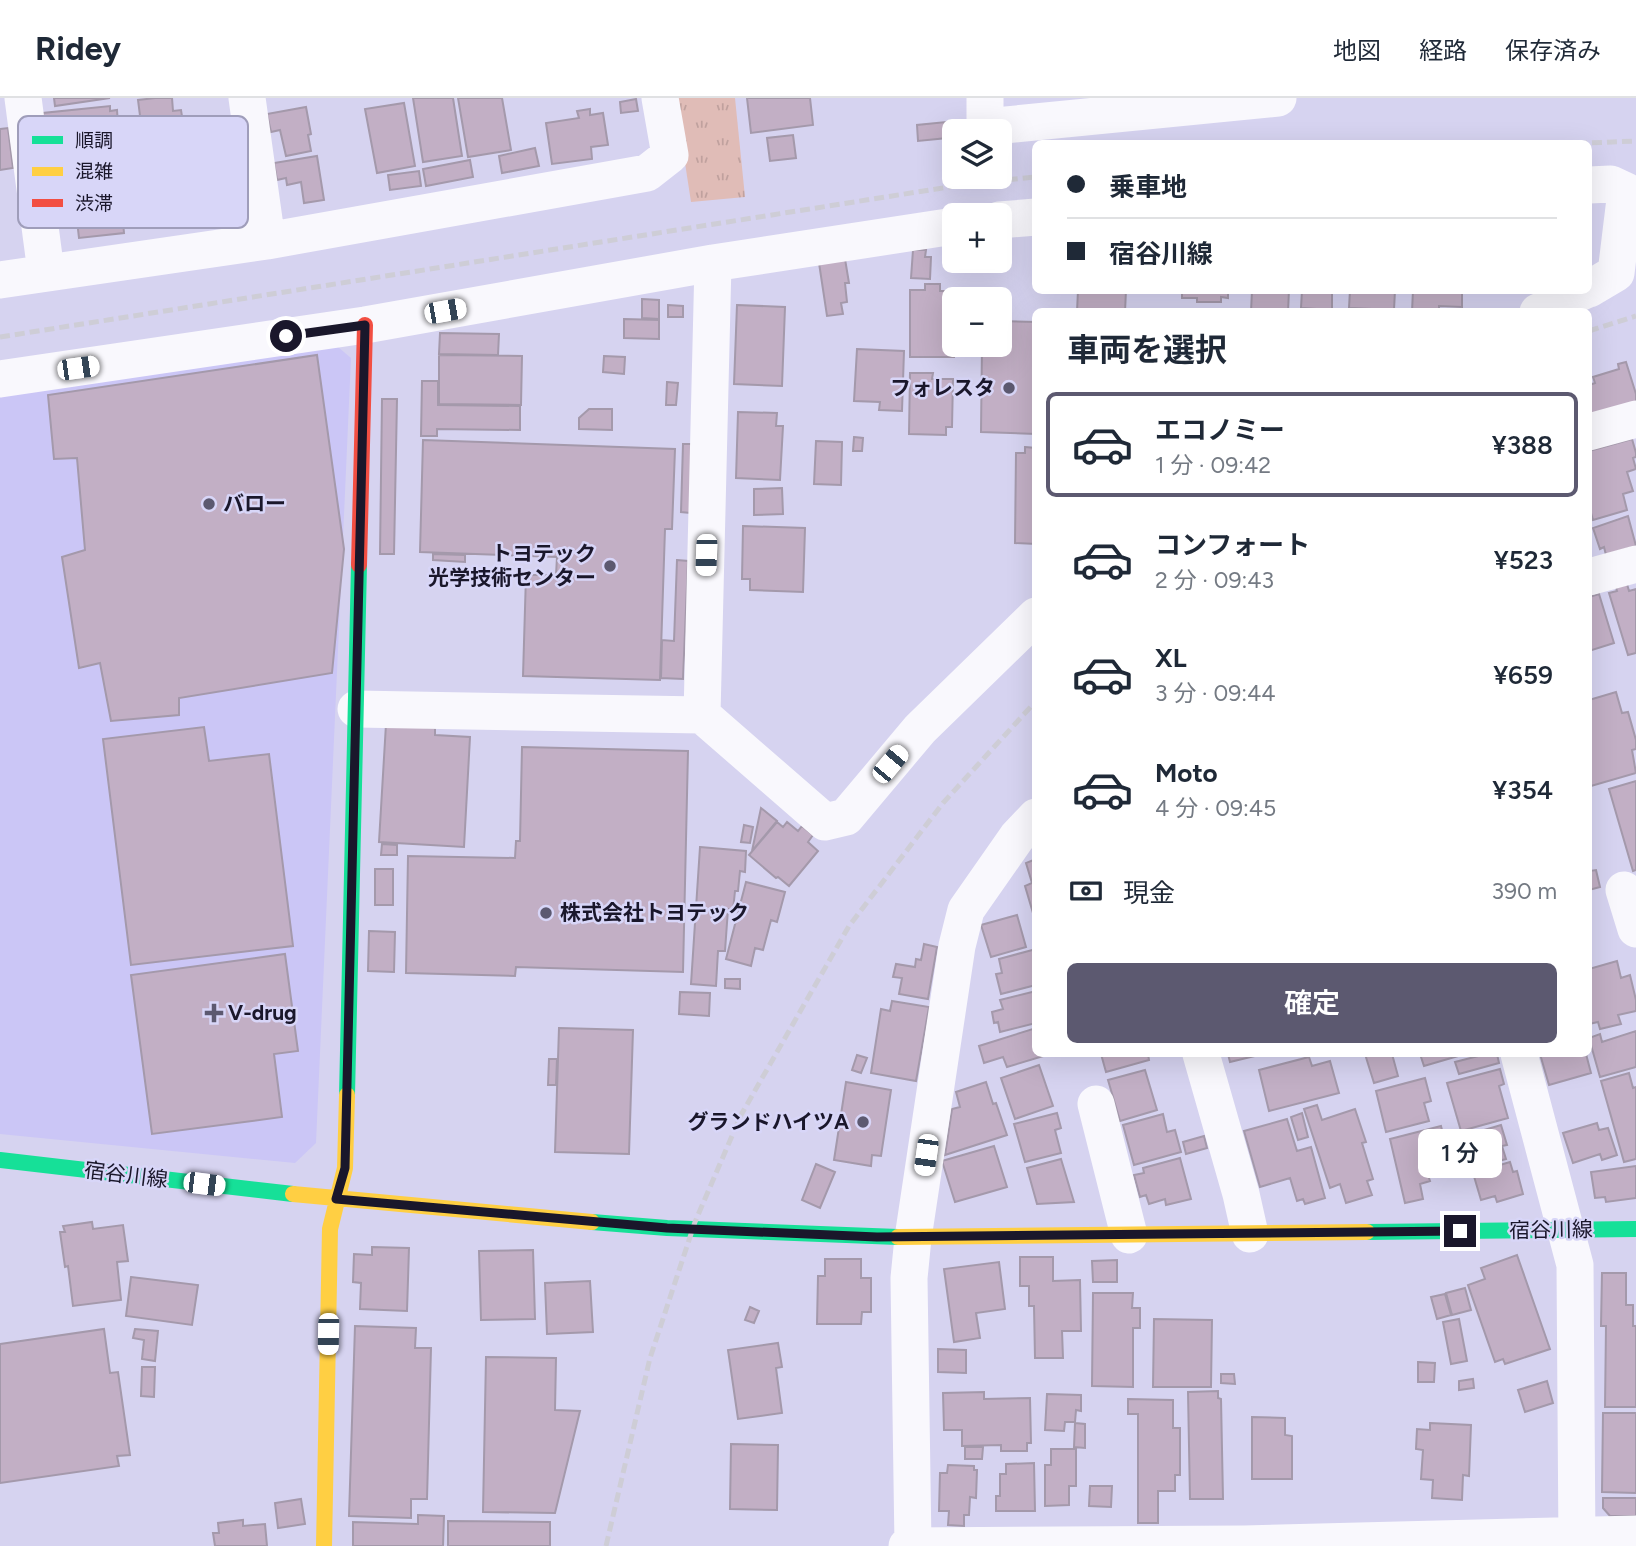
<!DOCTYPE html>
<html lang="ja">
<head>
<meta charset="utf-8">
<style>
  body { margin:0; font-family:Figtree,"Noto Sans JP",sans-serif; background:#f6f6f7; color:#1f2937; height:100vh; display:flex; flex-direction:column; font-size:26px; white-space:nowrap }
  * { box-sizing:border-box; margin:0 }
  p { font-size:23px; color:#747a83 }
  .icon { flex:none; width:38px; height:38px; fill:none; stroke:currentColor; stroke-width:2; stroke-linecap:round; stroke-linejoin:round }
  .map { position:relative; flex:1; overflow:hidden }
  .panel { position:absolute; left:1032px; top:210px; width:560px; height:749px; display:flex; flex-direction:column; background:#fff; border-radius:10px; box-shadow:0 7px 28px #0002 }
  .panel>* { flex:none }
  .hud { position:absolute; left:1032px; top:42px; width:560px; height:154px; border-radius:10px; box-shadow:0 7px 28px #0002; display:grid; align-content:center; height:154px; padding:0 35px; background:#fff }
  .buttons { position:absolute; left:942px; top:21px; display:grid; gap:14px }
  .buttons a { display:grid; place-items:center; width:70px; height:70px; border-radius:10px; background:#fff; box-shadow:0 7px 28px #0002; font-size:35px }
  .end { position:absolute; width:32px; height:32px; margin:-16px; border:9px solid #1a172b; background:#fff; box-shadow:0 0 0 4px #fff }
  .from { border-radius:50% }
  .bubble { position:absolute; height:49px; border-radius:10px; background:#fff; box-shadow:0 7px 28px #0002; font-size:23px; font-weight:600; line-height:49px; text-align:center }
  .car { position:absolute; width:21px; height:42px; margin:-21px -10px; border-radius:9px; box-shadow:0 0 5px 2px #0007; background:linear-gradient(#fff 24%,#345 0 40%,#fff 0 76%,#345 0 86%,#fff 0) }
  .hud b { display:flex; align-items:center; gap:24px; height:66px; font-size:26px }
  .hud b+b { border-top:2px solid #e0e1e3 }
  .hud i { width:18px; height:18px; background:#1f2937 }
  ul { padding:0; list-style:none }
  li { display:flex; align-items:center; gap:21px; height:105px; margin:0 14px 10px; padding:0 21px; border:4px solid transparent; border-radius:10px }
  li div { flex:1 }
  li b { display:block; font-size:26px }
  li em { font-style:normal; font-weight:600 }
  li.active { border-color:#5c5970 }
  li>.icon { width:63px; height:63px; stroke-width:1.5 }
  h2 { padding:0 35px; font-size:32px; line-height:84px }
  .pay { display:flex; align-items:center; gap:18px; height:77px; padding:0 35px; font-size:26px }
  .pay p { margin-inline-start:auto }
  .cta { display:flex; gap:14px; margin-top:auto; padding:14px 35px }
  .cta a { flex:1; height:80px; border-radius:10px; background:#5c5970; color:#fff; font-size:28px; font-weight:600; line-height:80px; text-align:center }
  header { display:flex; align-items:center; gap:42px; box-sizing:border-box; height:98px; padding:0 35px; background:#fff; border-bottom:2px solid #e0e1e3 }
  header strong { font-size:33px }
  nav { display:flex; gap:38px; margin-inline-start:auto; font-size:24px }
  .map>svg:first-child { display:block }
  .built { fill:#cbc6f6 }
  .grass { fill:url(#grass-tufts) }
  .building { fill:#c2afc5; stroke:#a499ab; stroke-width:2 }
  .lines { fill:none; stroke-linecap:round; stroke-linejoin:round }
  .street { stroke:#f9f8fd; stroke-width:37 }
  .fast { stroke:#16e098; stroke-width:16 }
  .slow { stroke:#ffcf43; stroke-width:16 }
  .jam { stroke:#f24e42; stroke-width:16 }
  .rail { stroke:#cecdd6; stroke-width:5; stroke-dasharray:10 5; stroke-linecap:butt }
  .route { stroke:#1a172b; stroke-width:9 }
  .poi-dot { fill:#5c5970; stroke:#d8d6f8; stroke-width:2.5 }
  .labels { text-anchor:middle; stroke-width:5; stroke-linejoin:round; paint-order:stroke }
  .poi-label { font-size:21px; font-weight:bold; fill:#1a172b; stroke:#d8d6f8; text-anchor:end }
  .street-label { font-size:21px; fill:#1a172b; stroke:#d8d6f8 }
  .key { fill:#d8d6f8; stroke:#9f9dba; stroke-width:2 }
  .key-label { font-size:19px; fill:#1a172b }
</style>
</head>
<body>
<header>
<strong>Ridey</strong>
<nav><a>地図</a><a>経路</a><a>保存済み</a></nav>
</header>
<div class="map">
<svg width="1636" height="1448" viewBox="0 0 1636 1448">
  <defs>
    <pattern id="grass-tufts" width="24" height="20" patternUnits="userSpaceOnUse" patternTransform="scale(1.75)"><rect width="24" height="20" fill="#e0bcb7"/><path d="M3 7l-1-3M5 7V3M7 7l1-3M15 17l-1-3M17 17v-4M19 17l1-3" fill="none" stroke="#c0a19e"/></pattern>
  </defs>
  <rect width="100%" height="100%" fill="#d6d3f0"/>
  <!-- built -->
  <path class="built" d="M338 249 351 260 316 1045 295 1065 0 1036V296Z"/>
  <!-- grass -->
  <path class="grass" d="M675 0H735L745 99 691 104Z"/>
  <!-- building -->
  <path class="building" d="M54 0H110L55 8Z
    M155 0H172L173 13 181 12 186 43 144 49 138 2Z
    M413 0H453L462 58 423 64Z
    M458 0H502L511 52 468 59Z
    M747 0H810L813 27 751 35Z
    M636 1 638 13 621 15 620 4Z
    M404 5 415 68 377 75 365 11Z
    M110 8V13L117 12 118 27H113L115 44 51 50 48 26H44L43 15Z
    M306 9 311 36 308 37 311 53 286 58 280 32 271 34 267 16Z
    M590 11V17L603 15 608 47 591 49 592 61 552 66 546 25 579 20 577 13Z
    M946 24 947 40 918 43 917 27Z
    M8 30 13 70 0 72V31Z
    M793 37 796 60 770 63 767 40Z
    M535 50 539 68 502 75 499 58Z
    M317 58 324 102 304 105 301 84 287 87 286 80 277 82 274 65Z
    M470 62 473 79 426 88 423 71Z
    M118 66 124 135 79 140 71 71Z
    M419 73 421 88 390 92 388 77Z
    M913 152H926L925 159H931L930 181 911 180Z
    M845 161 849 185H845L847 204 841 205 843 216 827 218 819 165Z
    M925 186H940V193H954V259H910V192H925Z
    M1078 192H1126L1125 214H1077Z
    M1182 192H1228V200L1221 199V204H1197V200H1182Z
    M1252 192H1289L1288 214H1251Z
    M1302 192H1332V212L1301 210Z
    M1350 192H1395L1394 212 1349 210Z
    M1413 192H1462V209L1439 208V214H1412Z
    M642 201 659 202V221L642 220Z
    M668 207 683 208V219H668Z
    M737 207 785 209 782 288 734 286Z
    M624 221 659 222V241L624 240Z
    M999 223 1036 224V336L981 334 982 247H999Z
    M440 235 499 236 498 257 439 256Z
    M857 251 904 253 902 313 879 312 880 304 854 303Z
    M317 257 344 451 332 575 179 600V617L111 623 100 565 79 570 62 459 85 452 77 360 54 361 48 297Z
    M439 257 522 258 521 307 439 306Z
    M604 258 625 259 624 276 603 274Z
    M1626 264 1636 296V308L1589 322V287L1595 285 1593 279 1619 271 1618 266Z
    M910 275H933L932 281H953L952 329H946V337L909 336Z
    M422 283H438V307L520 308V332L437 331V338H421Z
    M667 284 678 285 676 307H666Z
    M382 301H397L394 456H380Z
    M589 311H612V332L579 331V320Z
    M738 314 777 315 776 328H783L780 382 736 380Z
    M854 339 863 340 862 353H853Z
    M1632 341 1636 355V359L1633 360 1636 371 1627 374 1633 393 1623 396 1627 412 1593 422 1589 408V353Z
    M423 342 675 351 672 431H665L660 582 523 578 526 477H556L557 459 420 454Z
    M816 343 842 344 841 387 814 386Z
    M683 346H692L690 415 681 414Z
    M1025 349 1036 350V446L1015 445 1016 355H1025Z
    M782 390 783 416 754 417V391Z
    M1628 418 1636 448 1606 457 1604 449 1600 451 1593 430Z
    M743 428 805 430 803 494 750 492V481H742Z
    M433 456 465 457V464L433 462Z
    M677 462 688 463 683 581 661 580 662 542 674 543Z
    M1627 486 1629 493 1636 491V555L1628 557 1609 495 1617 493 1616 489Z
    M1599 496 1614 545 1589 553V499Z
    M1616 594 1622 615 1628 614 1636 642V651L1632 652 1636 675 1591 688 1589 681V602Z
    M386 626 435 630V637L470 639 464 749 379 744Z
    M204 629 209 663 269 656 293 848 131 867 103 641Z
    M522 649 688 653 683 874 516 869 515 878 406 875 408 758 515 760 516 743H520Z
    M1636 683V772L1633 773 1609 691Z
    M761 710 777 723 752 753Z
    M777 724 783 729 787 724 798 733 802 728 813 737 808 744 818 753 789 788 778 779 776 780 749 757Z
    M744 727 753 729 750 745 741 744Z
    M382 746 397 747V757H381Z
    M700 749 746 753 745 774 740 773 738 793H735L733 812 728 811 725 853H718L716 888 691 886Z
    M1036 761V815H1033L1025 788 1032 785 1026 765Z
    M375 771H393V807H375Z
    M1596 772 1600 789 1589 792V773Z
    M746 784 785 794 777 824 771 822 763 852 755 850 751 868 726 861Z
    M1017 817 1026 849 991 859 981 827Z
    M369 833 395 834 394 874 368 873Z
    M924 846 937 849 928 901 899 896 902 880 893 879 896 866 915 869 916 861 921 862Z
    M1036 851V887L1001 896 996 876 1002 875 999 861Z
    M285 856 298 953 274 956 282 1019 152 1036 131 877Z
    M1617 863 1621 880 1630 877 1636 902V913L1618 917 1621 926 1600 931 1598 924 1589 926V871Z
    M725 881H740V891L725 890Z
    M1036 893V925L1000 934 998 924 994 925 992 914 1003 911 1000 902Z
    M680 894 710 895 709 918 679 916Z
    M892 903 929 909 916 983 871 975 881 911 890 913Z
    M559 930 633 932 629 1056 555 1054Z
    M1036 930V956H1050L1007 969 1003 959 984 965 979 948Z
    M1636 933V969L1600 979 1589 940 1600 936 1602 944Z
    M1101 956H1148L1149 962 1106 974Z
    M1228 956H1263L1230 964Z
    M1365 956H1392L1398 978 1374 985Z
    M1420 956H1465L1424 968Z
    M1486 956H1497L1499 965 1459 976 1455 964Z
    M1540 956H1586L1591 975 1549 987Z
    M857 957 867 960 861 975 852 972Z
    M1309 959 1312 968 1330 963 1339 995 1269 1013 1259 972Z
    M549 961H557L556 987H548Z
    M1039 967 1053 1008 1015 1021 1001 980Z
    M1500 971 1504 986 1499 988 1508 1020 1461 1033 1447 985Z
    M1145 972 1157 1012 1120 1023 1108 982Z
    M1629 975 1633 990 1636 989V1061L1624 1064 1601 983Z
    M1425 980 1431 1003 1424 1005 1429 1023 1386 1034 1376 993Z
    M846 984 891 992 881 1058 872 1057 871 1068 834 1062Z
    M986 984 993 1006 996 1005 1007 1037 945 1057 952 1011 960 1009 956 994Z
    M1317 1007 1322 1022 1355 1011 1366 1044 1362 1045 1373 1081 1367 1083 1372 1097 1346 1105 1340 1086 1330 1090 1304 1011Z
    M1057 1015 1061 1030 1055 1032 1061 1055 1025 1064 1014 1026Z
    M1302 1015 1308 1039 1298 1042 1291 1019Z
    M1163 1016 1167 1034 1175 1032 1181 1054 1134 1067 1123 1027Z
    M1287 1021 1297 1053 1311 1049 1325 1100 1305 1106 1303 1101 1297 1103 1290 1080 1260 1089 1244 1033Z
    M1597 1025 1599 1032 1608 1030 1617 1057 1602 1062 1600 1056 1573 1065 1563 1035Z
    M1501 1027 1507 1047 1502 1048 1506 1061 1473 1070 1464 1038Z
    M1441 1028 1451 1068 1427 1074 1430 1083 1420 1086 1423 1101 1405 1105 1390 1041Z
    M1204 1038 1207 1050 1186 1056 1183 1044Z
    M994 1048 1007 1089 955 1104 942 1063Z
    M1180 1060 1191 1101 1166 1107 1165 1101 1149 1106 1146 1097 1140 1099 1134 1077 1144 1075 1143 1070Z
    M1061 1061 1074 1104 1037 1106 1027 1070Z
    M1510 1064 1513 1074 1517 1073 1523 1096 1497 1104 1495 1098 1481 1102 1473 1075Z
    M816 1066 835 1074 820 1110 802 1102Z
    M1636 1068V1100L1606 1104 1605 1099 1595 1100 1591 1074Z
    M92 1124 93 1131 123 1127 128 1163 117 1164 121 1202 73 1208 68 1168 65 1169 60 1134H65L63 1128Z
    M372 1149 409 1150 407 1213 360 1211 361 1185 353 1184 354 1156 372 1157Z
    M533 1152 535 1221 481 1222 479 1153Z
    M1517 1157 1550 1251 1505 1266 1503 1261 1495 1264 1468 1187 1485 1181 1481 1170Z
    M1020 1159H1053V1183L1080 1182 1081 1233H1062L1063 1260H1035L1034 1208H1029V1188H1020Z
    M825 1161H861V1180H871V1214H862L861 1226H817L818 1178H825Z
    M1117 1162V1184H1093L1092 1163Z
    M999 1164 1005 1211 976 1215 980 1240 954 1244 944 1171Z
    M1602 1175H1626V1207H1633V1228H1636V1309H1605L1606 1228H1601Z
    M131 1179 198 1187 192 1227 126 1218Z
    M590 1183 593 1234 547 1236 545 1185Z
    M1465 1190 1471 1212 1452 1217 1446 1195Z
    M1093 1195H1133L1132 1210H1140V1230H1133V1289L1092 1288Z
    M1445 1196 1451 1217 1437 1221 1431 1199Z
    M750 1209 759 1213 754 1225 745 1222Z
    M1154 1221 1212 1222 1211 1289H1153Z
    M1459 1221 1467 1263 1451 1266 1443 1224Z
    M355 1228 416 1230 415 1250H431L427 1401H411V1420L349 1418Z
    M104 1231 110 1275 118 1274 130 1357 117 1358 119 1368 0 1385V1246Z
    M135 1231 158 1233 155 1263 142 1261 144 1242 133 1240Z
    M778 1245 782 1269 776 1270 782 1315 738 1321 728 1252Z
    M938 1251 966 1252V1275L938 1274Z
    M486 1259 556 1260 555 1312 580 1313 555 1415 483 1414Z
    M1418 1264 1435 1265 1434 1284H1418Z
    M142 1269H155L154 1299 141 1298Z
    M1221 1276H1234L1235 1286 1221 1285Z
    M1473 1281 1474 1290 1459 1292V1283Z
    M1547 1283 1553 1305 1525 1314 1518 1292Z
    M1218 1293V1300L1221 1301 1223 1401H1190L1188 1294Z
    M984 1294V1301L1030 1300 1031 1345H1027V1353H1001V1347L962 1348V1332H944L943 1295Z
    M1047 1296 1081 1297V1313L1076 1312 1075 1324H1065L1064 1333 1045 1332Z
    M1128 1301 1173 1302V1330H1180V1377H1175V1393H1158V1425H1138V1316H1128Z
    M1603 1315H1636V1395L1602 1394Z
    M1252 1319 1285 1320V1337L1292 1338V1381H1252Z
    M1075 1325 1085 1326V1350L1074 1349Z
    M1430 1325 1471 1327 1469 1378 1463 1377 1462 1402 1432 1400 1433 1382 1421 1381 1423 1352 1416 1351 1417 1331 1430 1332Z
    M731 1346 778 1347 777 1412 730 1411Z
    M965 1349H983L982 1361H965Z
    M1051 1351H1076V1388H1069V1407L1045 1408V1367H1051Z
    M1034 1365 1035 1413H996V1398H1000V1376H1006V1366Z
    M948 1367 974 1368V1372H977L976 1400 970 1399 969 1417H964V1428L948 1427 949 1413H939L940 1375H947Z
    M1090 1388H1112L1111 1409 1089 1408Z
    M1603 1400H1636V1418H1610L1603 1410Z
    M301 1401 305 1426 278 1430 275 1405Z
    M418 1417 444 1418 443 1448H353V1424L418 1426Z
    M243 1422V1428L265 1426 267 1448H215L213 1435H219L218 1425Z
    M448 1423 550 1424V1448H448Z"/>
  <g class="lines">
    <!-- street -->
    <path class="street" d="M23 0 46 174
      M247 0 267 143
      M985 0V29L1278 0
      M1589 87 1611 86 1626 93 1616 175 1589 191
      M999 122 1036 119
      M0 182 267 143 647 75 670 57 660 0
      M1538 214 1586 192
      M0 281 365 227 713 165 954 128
      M1589 334 1636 321
      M1589 479 1636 466
      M356 611 702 617 825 724 846 719 920 631 1036 518
      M702 617 713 165
      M1624 792 1636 831
      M1201 956 1241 1096 1250 1136
      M1519 956 1575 1167 1577 1448
      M1096 1006 1129 1137
      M907 1448 1244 1446 1636 1436
      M913 1448 909 1180 913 1140 957 848 966 812 1017 739 1036 719"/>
    <!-- fast -->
    <path class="fast" d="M347 997 359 467
      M0 1062 293 1096
      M592 1124 667 1130 898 1139
      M1367 1134 1636 1131"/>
    <!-- slow -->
    <path class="slow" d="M293 1096 592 1124
      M898 1139 1367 1134
      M324 1448 330 1131 345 1070 347 997"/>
    <!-- jam -->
    <path class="jam" d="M359 467 365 227"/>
    <!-- rail -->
    <path class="rail" d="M1562 46 1636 43
      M1589 233 1636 218
      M0 239 974 85 1036 79
      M606 1448 650 1260 695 1124 741 1017 849 828 943 705 1036 603"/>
  </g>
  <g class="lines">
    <!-- route -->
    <path class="route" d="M286 238 365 227 345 1070 336 1101 667 1130 877 1139 1460 1133"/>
  </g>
  <!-- markers -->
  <g class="poi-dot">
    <circle cx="1009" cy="290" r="7"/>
    <circle cx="209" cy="406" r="7"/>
    <circle cx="610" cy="468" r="7"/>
    <circle cx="546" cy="815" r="7"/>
    <path d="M210.5 904.5h7v7h7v7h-7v7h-7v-7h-7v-7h7z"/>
    <circle cx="863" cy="1024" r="7"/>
  </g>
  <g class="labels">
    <!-- poi labels -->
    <g class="poi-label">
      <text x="995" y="297">フォレスタ</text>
      <text x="223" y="413" text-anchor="start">バロー</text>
      <text x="596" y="463">トヨテック<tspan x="596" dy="24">光学技術センター</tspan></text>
      <text x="560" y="822" text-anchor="start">株式会社トヨテック</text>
      <text x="228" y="922" text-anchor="start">V-drug</text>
      <text x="849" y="1031">グランドハイツA</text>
    </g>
    <!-- street labels -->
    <g class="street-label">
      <text transform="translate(126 1077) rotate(7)" y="7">宿谷川線</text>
      <text transform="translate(1551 1132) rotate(-1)" y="7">宿谷川線</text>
    </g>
  </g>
  <!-- legend -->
  <rect x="18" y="18" width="230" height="112" rx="10" class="key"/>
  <rect x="32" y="38" width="31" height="8" fill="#16e098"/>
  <rect x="32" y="69" width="31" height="9" fill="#ffcf43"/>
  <rect x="32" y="101" width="31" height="8" fill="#f24e42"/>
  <g class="key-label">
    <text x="75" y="49">順調</text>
    <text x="75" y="80">混雑</text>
    <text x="75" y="112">渋滞</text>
  </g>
</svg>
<div class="buttons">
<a><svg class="icon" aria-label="layers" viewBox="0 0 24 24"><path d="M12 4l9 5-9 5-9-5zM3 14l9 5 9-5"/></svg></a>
<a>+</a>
<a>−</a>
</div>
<i class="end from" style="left:286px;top:238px"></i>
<i class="end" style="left:1460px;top:1133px"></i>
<div class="bubble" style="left:1418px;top:1031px;width:84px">1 分</div>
<i class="car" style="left:445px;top:213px;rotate:80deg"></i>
<i class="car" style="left:78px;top:270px;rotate:82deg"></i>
<i class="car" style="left:706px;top:457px;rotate:182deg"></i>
<i class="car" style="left:890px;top:666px;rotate:40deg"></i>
<i class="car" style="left:926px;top:1057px;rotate:188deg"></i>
<i class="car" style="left:204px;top:1086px;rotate:97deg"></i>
<i class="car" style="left:328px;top:1236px;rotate:181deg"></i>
<div class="hud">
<b><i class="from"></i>乗車地</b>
<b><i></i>宿谷川線</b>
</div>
<section class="panel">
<h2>車両を選択</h2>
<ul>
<li class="active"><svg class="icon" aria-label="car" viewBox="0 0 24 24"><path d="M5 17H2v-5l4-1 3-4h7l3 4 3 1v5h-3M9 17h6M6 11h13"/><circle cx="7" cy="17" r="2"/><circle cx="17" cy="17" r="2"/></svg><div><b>エコノミー</b><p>1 分 · 09:42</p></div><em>¥388</em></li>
<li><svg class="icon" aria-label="car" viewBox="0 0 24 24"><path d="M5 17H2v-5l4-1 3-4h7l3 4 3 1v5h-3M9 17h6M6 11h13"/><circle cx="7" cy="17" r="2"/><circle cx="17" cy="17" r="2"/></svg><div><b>コンフォート</b><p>2 分 · 09:43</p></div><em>¥523</em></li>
<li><svg class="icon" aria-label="car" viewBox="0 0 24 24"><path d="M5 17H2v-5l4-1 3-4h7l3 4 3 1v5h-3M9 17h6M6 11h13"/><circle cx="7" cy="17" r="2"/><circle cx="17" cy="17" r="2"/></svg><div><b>XL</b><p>3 分 · 09:44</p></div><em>¥659</em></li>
<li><svg class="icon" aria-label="car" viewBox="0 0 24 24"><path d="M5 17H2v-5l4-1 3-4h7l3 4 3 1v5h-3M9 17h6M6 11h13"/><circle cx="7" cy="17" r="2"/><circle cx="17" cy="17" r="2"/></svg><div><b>Moto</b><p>4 分 · 09:45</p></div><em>¥354</em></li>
</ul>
<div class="pay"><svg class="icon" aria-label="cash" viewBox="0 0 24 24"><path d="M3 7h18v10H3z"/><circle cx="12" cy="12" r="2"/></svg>現金<p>390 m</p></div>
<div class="cta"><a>確定</a></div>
</section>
</div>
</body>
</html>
